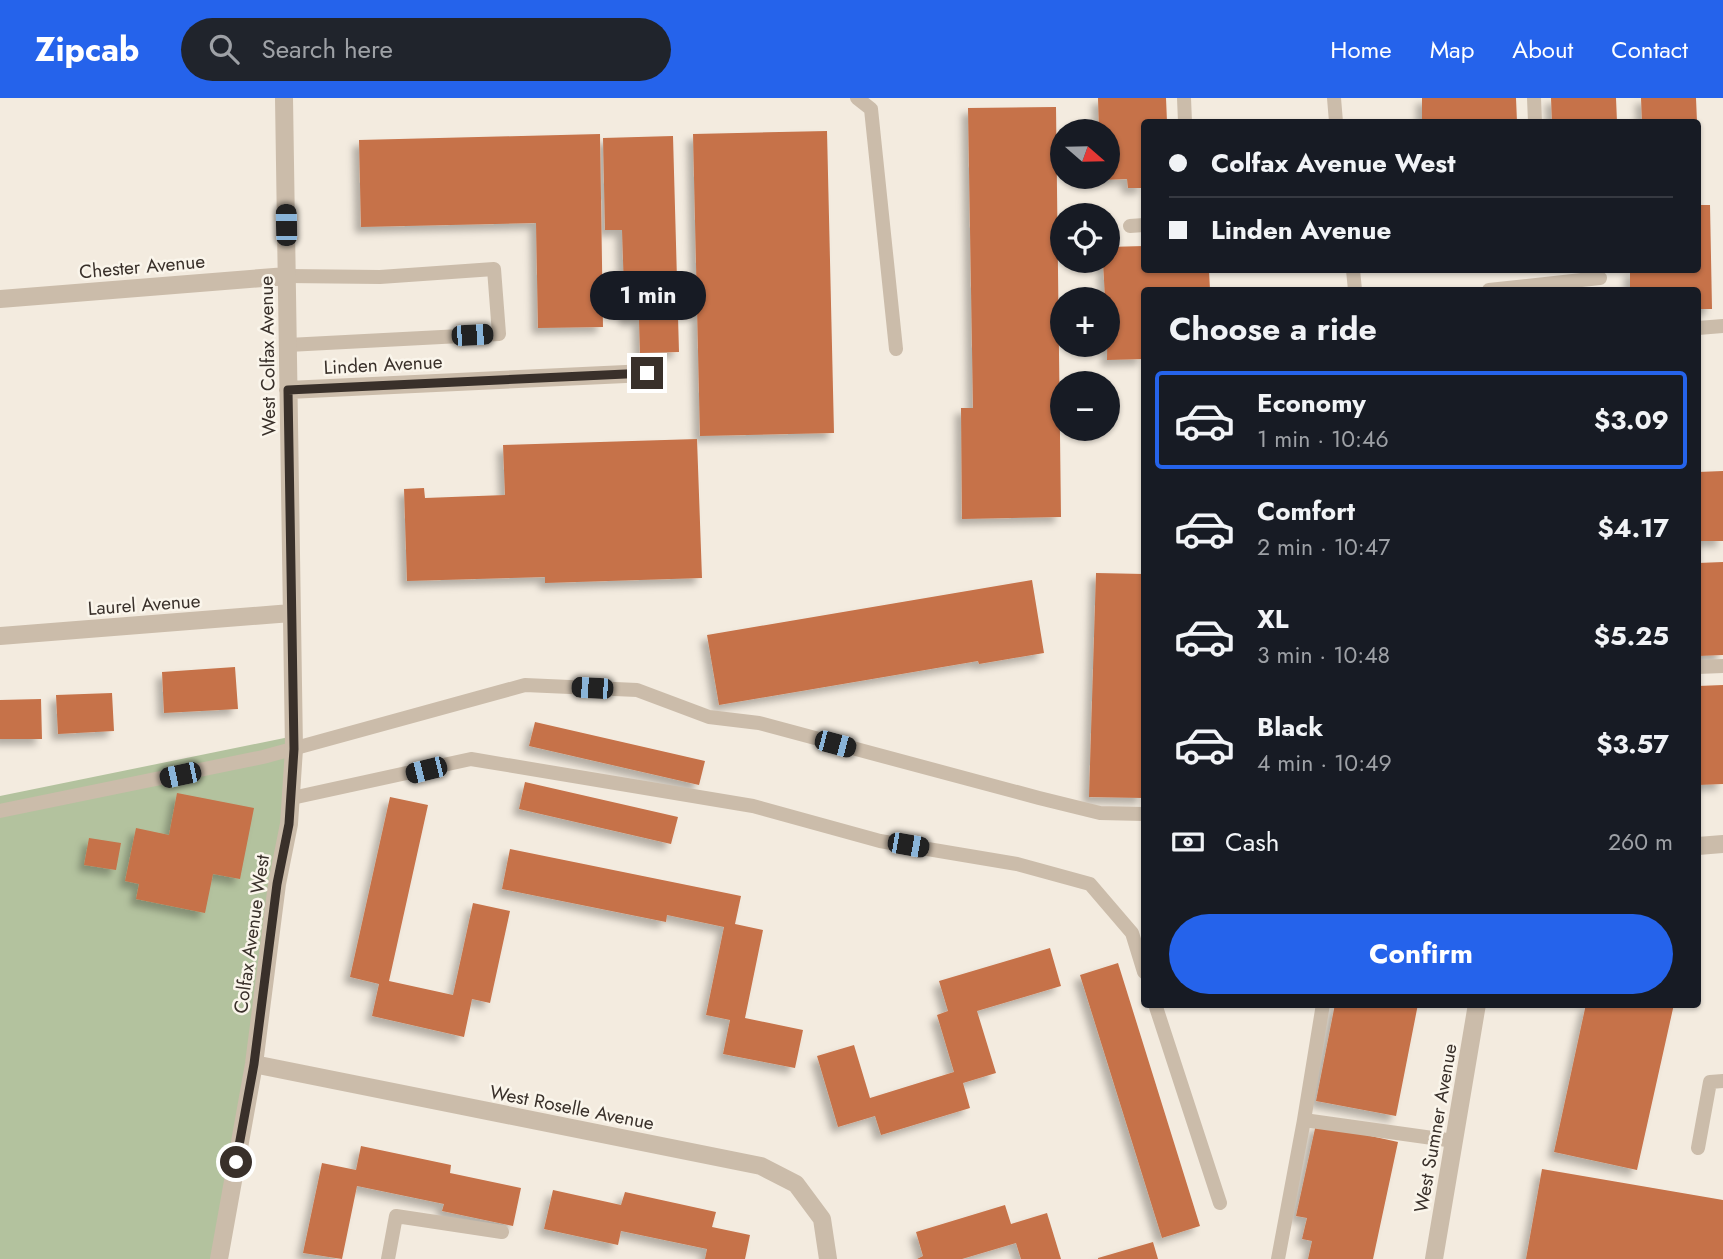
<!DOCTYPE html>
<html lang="en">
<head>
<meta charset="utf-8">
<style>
  body { margin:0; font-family:Jost,sans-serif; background:#20242c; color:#f1f3f6; height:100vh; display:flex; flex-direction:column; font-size:26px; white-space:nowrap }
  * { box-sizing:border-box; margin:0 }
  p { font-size:23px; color:#9ea1a6 }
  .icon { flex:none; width:38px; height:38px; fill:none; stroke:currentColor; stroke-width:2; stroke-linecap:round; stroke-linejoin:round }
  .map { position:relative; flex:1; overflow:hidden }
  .sheet { position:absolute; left:1141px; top:189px; width:560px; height:721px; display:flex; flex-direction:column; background:#171b24; border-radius:7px; box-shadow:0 2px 5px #0004 }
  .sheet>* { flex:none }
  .guide { position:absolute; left:1141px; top:21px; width:560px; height:154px; border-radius:7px; box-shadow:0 2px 5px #0004; display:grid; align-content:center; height:154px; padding:0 28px; background:#171b24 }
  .needle { width:46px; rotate:110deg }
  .fabs { position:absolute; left:1050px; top:21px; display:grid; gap:14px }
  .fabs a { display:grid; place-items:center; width:70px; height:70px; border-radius:50%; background:#171b24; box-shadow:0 2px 5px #0004; font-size:35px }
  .end { position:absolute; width:32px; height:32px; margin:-16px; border:9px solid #39302a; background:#fff; box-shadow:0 0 0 4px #fff }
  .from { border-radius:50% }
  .bubble { position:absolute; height:49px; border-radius:24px; background:#171b24; box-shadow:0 2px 5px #0004; font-size:23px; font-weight:700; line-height:49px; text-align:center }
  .car { position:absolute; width:21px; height:42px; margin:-21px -10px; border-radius:9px; box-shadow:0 0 5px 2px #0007; background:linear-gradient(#222 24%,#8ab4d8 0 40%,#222 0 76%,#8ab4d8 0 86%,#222 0) }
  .guide b { display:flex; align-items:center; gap:24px; height:66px; font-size:26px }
  .guide b+b { border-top:2px solid #363941 }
  .guide i { width:18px; height:18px; background:#f1f3f6 }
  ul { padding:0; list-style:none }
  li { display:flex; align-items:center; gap:21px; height:98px; margin:0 14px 10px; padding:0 14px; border:4px solid transparent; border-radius:7px }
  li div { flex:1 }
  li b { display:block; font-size:26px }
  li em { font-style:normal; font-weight:700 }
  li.current { border-color:#2563eb }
  li>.icon { width:63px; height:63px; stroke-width:1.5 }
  h2 { padding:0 28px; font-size:32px; line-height:84px }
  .pay { display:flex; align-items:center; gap:18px; height:77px; padding:0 28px; font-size:26px }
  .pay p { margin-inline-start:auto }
  .action { display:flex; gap:14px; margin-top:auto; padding:14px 28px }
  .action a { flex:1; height:80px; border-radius:42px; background:#2563eb; color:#fff; font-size:28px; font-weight:700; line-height:80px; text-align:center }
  header { display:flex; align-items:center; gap:42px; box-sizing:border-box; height:98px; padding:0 35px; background:#2563eb; color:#fff }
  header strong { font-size:33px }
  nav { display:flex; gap:38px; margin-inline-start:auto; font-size:24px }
  .search { width:490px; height:63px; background:#20242c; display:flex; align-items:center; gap:18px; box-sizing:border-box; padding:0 24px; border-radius:38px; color:#9ea1a6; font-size:26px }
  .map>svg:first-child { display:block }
  .green { fill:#b3c29e }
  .building { fill:#c67249; filter:url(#shadow) }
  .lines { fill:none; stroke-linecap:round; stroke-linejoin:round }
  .lane { stroke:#cbbcaa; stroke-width:14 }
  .street { stroke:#cbbcaa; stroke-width:18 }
  .route { stroke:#39302a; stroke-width:9 }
  .labels { text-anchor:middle; stroke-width:5; stroke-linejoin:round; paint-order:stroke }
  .street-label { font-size:19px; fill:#39302a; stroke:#faf5eb }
</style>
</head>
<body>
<header>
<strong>Zipcab</strong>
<div class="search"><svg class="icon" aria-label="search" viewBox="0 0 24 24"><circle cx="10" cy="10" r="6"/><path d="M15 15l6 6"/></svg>Search here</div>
<nav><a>Home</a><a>Map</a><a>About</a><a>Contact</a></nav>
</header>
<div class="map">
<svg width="1723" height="1161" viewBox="0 0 1723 1161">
  <defs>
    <filter id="shadow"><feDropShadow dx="-6" dy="6" stdDeviation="3.5" flood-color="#0004"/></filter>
  </defs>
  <rect width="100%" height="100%" fill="#f3ebdf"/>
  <!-- green -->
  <path class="green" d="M299 637 219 1161H0V698Z"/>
  <!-- building -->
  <path class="building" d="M1098 0H1166L1167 24H1144V90H1128L1127 81 1100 82V79H1108V33H1099Z
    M1422 0H1516L1517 24H1422Z
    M1551 0H1616L1617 24H1552Z
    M1641 0H1696L1697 24H1642Z
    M1056 9 1061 419 962 421 961 310H973L968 10Z
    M827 33 834 335 700 338 693 36Z
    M600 36 603 229 538 230 536 125 361 129 359 42Z
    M673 38 679 254 640 255 639 222H625L622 132H605L603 40Z
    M1698 107H1710L1712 211H1698V192H1630V172H1698Z
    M1144 148V172H1209L1210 192H1144V261L1107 262 1108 201H1105L1103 163H1108V149Z
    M697 341 702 480 545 485V479L407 483 404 391 424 390 425 400 505 397 503 347Z
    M1723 373V443H1698V374Z
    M1723 464V557L1698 558V465Z
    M1096 475 1144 476V700L1089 699Z
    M1032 482 1044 555 979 566 978 563 719 607 707 537Z
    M235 569 238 611 164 615 162 574Z
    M1723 587V686L1698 687V588Z
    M112 595 114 633 58 636 56 597Z
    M41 601 42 641H0V602Z
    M535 624 705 663 699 687 529 648Z
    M525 684 678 719 671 746 519 711Z
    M177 695 254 710 240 781 213 776 205 815 136 801 139 786 125 783 136 730 169 737Z
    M390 699 428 707 389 883 453 897 473 805 510 813 490 905 472 901 464 939 372 918 379 886 350 879Z
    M89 740 121 745 116 772 84 767Z
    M510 751 741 798 735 826 763 832 745 920 803 932 795 970 723 956 730 922 706 917 724 829 667 817 666 824 502 791Z
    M1050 850 1061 888 977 913 996 975 963 985 970 1010 881 1037 875 1018 838 1029 817 958 854 947 870 1000 954 974 937 917 948 913 939 883Z
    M1118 865 1200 1128 1162 1140 1080 877Z
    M1335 906H1418L1396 1018 1316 1003Z
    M1586 906H1674L1637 1072 1554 1054Z
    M1316 1026 1398 1044 1373 1161H1308L1312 1143 1302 1141 1307 1120 1296 1118Z
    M361 1048 451 1067 450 1075 521 1090 513 1128 442 1113 444 1106 357 1088 342 1161 303 1155 322 1065 356 1072Z
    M1542 1071 1723 1102V1161H1526Z
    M553 1092 621 1107 625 1094 716 1114 712 1129 750 1137 745 1161H705L707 1151 621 1133 618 1147 544 1131Z
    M1005 1107 1011 1126 1047 1115 1061 1161H1021L1016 1145 962 1161H917L923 1158 916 1134Z
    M1153 1144 1158 1161H1098V1160Z"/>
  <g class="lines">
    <!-- lane -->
    <path class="lane" d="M857 0 871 11 896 251
      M1184 0 1185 24
      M1334 0 1336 24
      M1534 0 1535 24
      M1130 128 1144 127
      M1353 172 1355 192
      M287 178 380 179 494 171 499 236 288 247
      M1489 192 1600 180
      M1698 230 1723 228
      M1698 569 1723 568
      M292 700 471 661 753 708 880 743 1017 766 1090 786 1132 835 1144 874
      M0 713 263 659 525 587 637 592 709 619 759 625 1039 700 1100 715 1144 716
      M1155 906 1220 1105
      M1304 1022 1323 906
      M1698 1050 1710 984 1723 983
      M388 1161 396 1118 502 1134
      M1278 1161 1304 1022 1454 1043"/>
    <!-- street -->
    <path class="street" d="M0 201 287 178
      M288 292 647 275
      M0 538 291 515
      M1698 748 1723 746
      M254 966 761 1068 796 1086 822 1121 828 1161
      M219 1161 254 966 277 786 289 726 294 651 284 0
      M1434 1161 1477 906"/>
  </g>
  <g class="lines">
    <!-- route -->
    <path class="route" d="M236 1064 254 966 277 786 289 726 294 651 288 292 647 275"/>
  </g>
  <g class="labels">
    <!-- street labels -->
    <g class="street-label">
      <text transform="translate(142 168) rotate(-5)" y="7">Chester Avenue</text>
      <text transform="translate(267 258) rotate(-91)" y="7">West Colfax Avenue</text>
      <text transform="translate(383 266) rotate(-3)" y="7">Linden Avenue</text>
      <text transform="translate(144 506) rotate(-4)" y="7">Laurel Avenue</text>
      <text transform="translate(251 836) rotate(-82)" y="7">Colfax Avenue West</text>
      <text transform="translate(572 1009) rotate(11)" y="7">West Roselle Avenue</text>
      <text transform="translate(1435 1030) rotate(-80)" y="7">West Sumner Avenue</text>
    </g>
  </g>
</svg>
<div class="fabs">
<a><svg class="needle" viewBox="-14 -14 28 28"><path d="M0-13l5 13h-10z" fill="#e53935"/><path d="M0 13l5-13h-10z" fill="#9ea1a6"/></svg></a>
<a><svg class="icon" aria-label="locate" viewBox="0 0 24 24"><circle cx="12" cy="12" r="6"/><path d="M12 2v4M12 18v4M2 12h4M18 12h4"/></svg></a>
<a>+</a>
<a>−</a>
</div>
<i class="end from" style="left:236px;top:1064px"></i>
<i class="end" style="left:647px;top:275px"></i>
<div class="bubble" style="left:590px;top:173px;width:116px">1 min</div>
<i class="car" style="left:286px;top:127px;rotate:359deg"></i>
<i class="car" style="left:472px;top:237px;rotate:87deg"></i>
<i class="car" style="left:592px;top:590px;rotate:273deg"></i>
<i class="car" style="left:835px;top:646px;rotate:105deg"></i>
<i class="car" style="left:426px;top:672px;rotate:256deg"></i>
<i class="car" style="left:180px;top:677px;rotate:258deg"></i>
<i class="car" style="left:908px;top:747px;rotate:100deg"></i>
<div class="guide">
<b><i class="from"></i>Colfax Avenue West</b>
<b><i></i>Linden Avenue</b>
</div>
<section class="sheet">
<h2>Choose a ride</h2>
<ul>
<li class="current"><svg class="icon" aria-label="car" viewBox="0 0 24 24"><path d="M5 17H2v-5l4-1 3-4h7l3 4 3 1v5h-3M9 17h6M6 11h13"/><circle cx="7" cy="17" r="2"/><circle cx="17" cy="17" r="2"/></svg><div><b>Economy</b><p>1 min · 10:46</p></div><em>$3.09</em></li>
<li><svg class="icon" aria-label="car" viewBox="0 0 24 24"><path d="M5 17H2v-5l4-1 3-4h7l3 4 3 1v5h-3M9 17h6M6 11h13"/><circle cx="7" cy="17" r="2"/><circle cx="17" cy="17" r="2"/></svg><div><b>Comfort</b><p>2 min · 10:47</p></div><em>$4.17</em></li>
<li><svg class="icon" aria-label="car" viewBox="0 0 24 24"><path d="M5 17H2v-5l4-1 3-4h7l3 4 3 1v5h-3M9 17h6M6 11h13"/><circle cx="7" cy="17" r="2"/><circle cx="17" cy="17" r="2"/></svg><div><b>XL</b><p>3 min · 10:48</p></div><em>$5.25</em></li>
<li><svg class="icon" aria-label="car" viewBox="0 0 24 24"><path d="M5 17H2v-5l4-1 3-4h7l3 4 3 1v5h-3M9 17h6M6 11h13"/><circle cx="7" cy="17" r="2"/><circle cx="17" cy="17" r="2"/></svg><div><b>Black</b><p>4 min · 10:49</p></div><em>$3.57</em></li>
</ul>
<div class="pay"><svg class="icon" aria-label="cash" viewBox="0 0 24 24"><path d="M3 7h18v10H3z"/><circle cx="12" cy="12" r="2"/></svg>Cash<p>260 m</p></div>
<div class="action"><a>Confirm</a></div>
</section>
</div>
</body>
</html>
